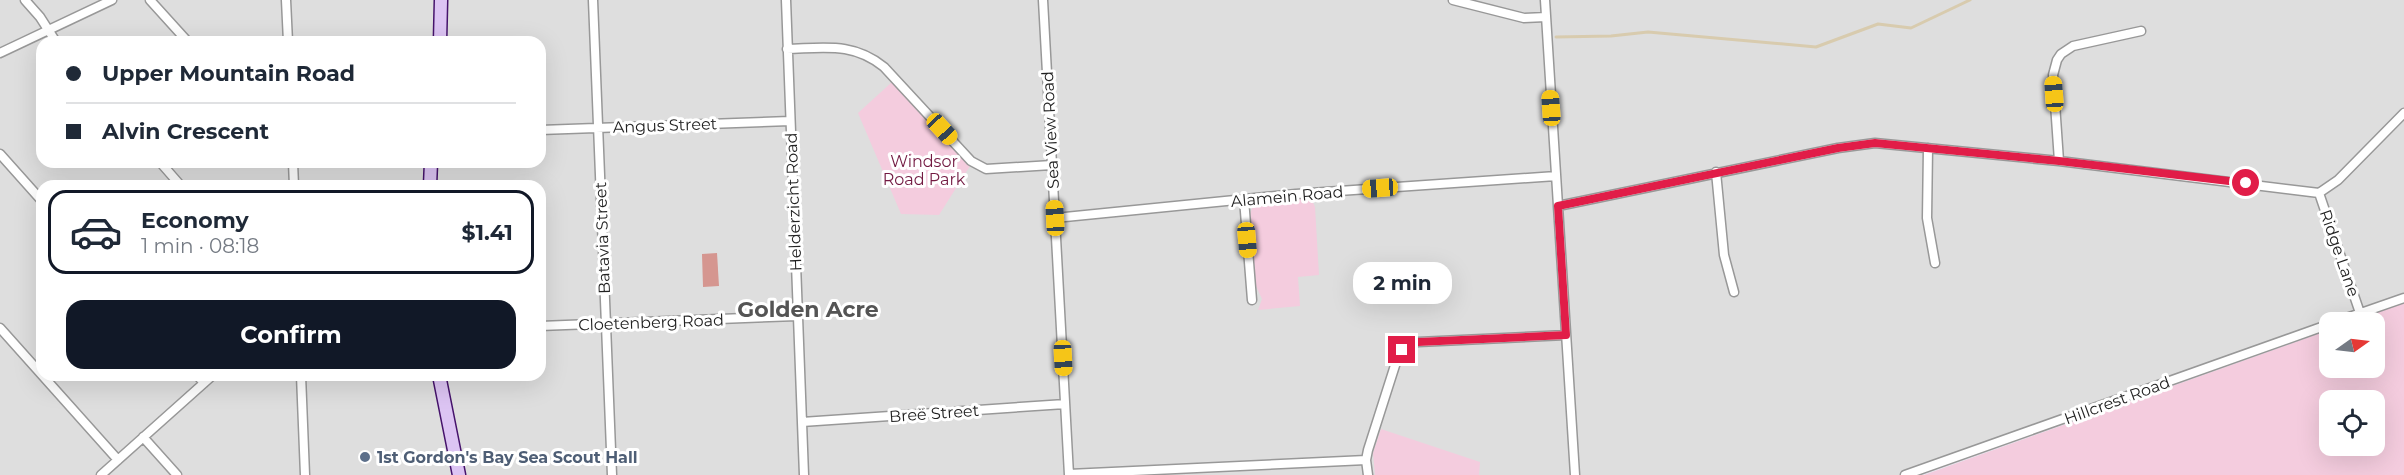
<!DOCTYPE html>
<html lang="en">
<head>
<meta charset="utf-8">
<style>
  body { margin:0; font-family:Montserrat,sans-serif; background:#f2f2f3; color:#1f2937; height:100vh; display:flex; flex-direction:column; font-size:22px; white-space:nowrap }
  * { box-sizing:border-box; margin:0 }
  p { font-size:20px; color:#747a83 }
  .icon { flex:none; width:33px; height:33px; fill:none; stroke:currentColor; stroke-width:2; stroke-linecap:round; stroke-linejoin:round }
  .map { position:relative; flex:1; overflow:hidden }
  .side { position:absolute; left:36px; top:180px; width:510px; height:201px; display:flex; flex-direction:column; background:#fff; border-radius:18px; box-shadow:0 6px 24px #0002 }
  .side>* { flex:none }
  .top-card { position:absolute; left:36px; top:36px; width:510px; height:132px; border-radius:18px; box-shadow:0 6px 24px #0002; display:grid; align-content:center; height:132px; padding:0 30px; background:#fff }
  .needle { width:39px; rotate:76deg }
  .buttons { position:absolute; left:2319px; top:312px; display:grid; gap:12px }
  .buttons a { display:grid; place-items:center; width:66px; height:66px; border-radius:12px; background:#fff; box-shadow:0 6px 24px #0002; font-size:30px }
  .end { position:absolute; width:27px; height:27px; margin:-14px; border:8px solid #e11d48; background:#fff; box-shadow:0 0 0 3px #fff }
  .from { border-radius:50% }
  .bubble { position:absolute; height:42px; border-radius:18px; background:#fff; box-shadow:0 6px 24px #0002; font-size:20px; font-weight:700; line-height:42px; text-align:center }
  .car { position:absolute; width:18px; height:36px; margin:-18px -9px; border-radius:8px; box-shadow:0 0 4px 2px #0007; background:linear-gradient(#f5c518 24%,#345 0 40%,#f5c518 0 76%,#345 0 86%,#f5c518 0) }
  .top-card b { display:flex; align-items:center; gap:21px; height:57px; font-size:22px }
  .top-card b+b { border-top:2px solid #e0e1e3 }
  .top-card i { width:15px; height:15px; background:#1f2937 }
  ul { padding:10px 0 0; list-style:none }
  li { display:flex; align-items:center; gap:18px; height:84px; margin:0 12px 9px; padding:0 18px; border:3px solid transparent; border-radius:18px }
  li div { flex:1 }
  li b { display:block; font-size:22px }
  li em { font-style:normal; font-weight:700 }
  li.selected { border-color:#111827 }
  li>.icon { width:54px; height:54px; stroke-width:1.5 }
  .action { display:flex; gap:12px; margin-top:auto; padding:12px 30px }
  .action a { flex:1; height:69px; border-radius:18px; background:#111827; color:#fff; font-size:24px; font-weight:700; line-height:69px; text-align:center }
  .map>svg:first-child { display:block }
  .residential { fill:#dedede; fill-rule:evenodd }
  .park { fill:#f4ccde; fill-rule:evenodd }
  .pitch { fill:#d59690 }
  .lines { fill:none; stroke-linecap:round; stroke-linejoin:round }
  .stream { stroke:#d8cbae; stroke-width:3 }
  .street-casing { stroke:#989898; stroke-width:11 }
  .secondary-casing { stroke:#46136c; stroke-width:15 }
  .street { stroke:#fff; stroke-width:8 }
  .secondary { stroke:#dcc4f3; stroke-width:12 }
  .route { stroke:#e11d48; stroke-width:8 }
  .service-dot { fill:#5c6f8a; stroke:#fff; stroke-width:2 }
  .labels { text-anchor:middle; stroke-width:6; stroke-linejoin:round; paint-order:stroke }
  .street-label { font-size:16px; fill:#212121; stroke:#fff }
  .park-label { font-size:16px; fill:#731a42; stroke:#fff }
  .service-label { font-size:16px; font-weight:bold; fill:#4e5e75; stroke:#fff; text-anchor:start }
  .district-label { font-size:22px; font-weight:bold; fill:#545454; stroke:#fff }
</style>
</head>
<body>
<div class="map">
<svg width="2404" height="475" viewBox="0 0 2404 475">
  <rect width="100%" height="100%" fill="#e9e8f0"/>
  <!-- residential -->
  <path class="residential" d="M0 0H2404V296L1899 475H0ZM42 42H540V162H42ZM42 186H540V375H42Z"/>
  <!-- park -->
  <path class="park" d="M892 82 970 166 939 215 901 214 858 113Z
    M1311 198 1315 207 1319 275 1298 277 1300 306 1258 310 1262 299 1256 286 1250 215 1252 208 1258 203Z
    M2404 303V475H1924L2329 330 2330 368H2374V322H2349ZM2330 400H2374V446H2330Z
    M1381 429 1480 462 1479 475H1375L1373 453Z"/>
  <!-- pitch -->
  <path class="pitch" d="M717 253 719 286 703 287 702 254Z"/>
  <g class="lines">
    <!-- stream -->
    <path class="stream" d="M1556 37 1611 36 1648 32 1816 47 1878 24 1911 28 1970 0"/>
    <defs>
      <path id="street" d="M25 0 40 17 56 42
        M150 0 188 42
        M286 0 288 42
        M593 0 612 475
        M786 0 804 475
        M1043 0 1069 475
        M1453 0 1524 18 1546 17
        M1545 0 1575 475
        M787 49C825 48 853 42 884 67L971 161 986 169 1052 165
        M0 53 112 0
        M540 130 790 121
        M1928 148 1927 218 1935 263
        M0 154 42 201
        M2059 161 2053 75 2057 60 2061 54 2073 46 2141 31
        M160 162 181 186
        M293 162 294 186
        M1716 172 1724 255 1734 292
        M2319 193 2360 313
        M1244 199 1252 300
        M1558 206 1838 148 1875 143 2059 161 2319 193 2338 180 2404 113
        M1055 218 1296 194 1556 176
        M2335 322 2404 298
        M540 326 797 316
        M0 328 118 460
        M197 375 204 383
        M301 375 305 475
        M802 422 1065 404
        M143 437 177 475
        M1069 474 1366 460
        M101 475 213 375
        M1368 475 1366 460 1368 450 1398 356 1406 346 1418 342 1566 335
        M1905 475 2330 324"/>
      <path id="secondary" d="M440 42 441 0
        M430 186 431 162
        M439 375 459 475"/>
    </defs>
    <!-- street casing -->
    <use href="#street" class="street-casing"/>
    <!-- secondary casing -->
    <use href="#secondary" class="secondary-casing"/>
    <!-- street -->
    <use href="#street" class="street"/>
    <!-- secondary -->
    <use href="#secondary" class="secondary"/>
  </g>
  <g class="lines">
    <!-- route -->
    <path class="route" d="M1402 350 1406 346 1418 342 1566 335 1558 206 1838 148 1875 143 2059 161 2246 183"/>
  </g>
  <!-- markers -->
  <circle class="service-dot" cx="365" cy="457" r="6"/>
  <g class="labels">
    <!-- street labels -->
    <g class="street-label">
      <text transform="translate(665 125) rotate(-2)" y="6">Angus Street</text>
      <text transform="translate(1050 130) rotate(-93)" y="6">Sea View Road</text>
      <text transform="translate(1287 196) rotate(-5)" y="6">Alamein Road</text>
      <text transform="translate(793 202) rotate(-92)" y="6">Helderzicht Road</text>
      <text transform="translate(602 238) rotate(-92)" y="6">Batavia Street</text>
      <text transform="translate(2340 253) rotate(71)" y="6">Ridge Lane</text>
      <text transform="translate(651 322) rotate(-2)" y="6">Cloetenberg Road</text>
      <text transform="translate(2117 400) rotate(-20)" y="6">Hillcrest Road</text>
      <text transform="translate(934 413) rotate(-4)" y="6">Breë Street</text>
    </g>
    <!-- park labels -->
    <g class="park-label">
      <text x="924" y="167">Windsor<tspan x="924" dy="18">Road Park</tspan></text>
    </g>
    <!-- service labels -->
    <g class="service-label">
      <text x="377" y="463">1st Gordon's Bay Sea Scout Hall</text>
    </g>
    <!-- district labels -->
    <g class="district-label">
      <text x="808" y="317">Golden Acre</text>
    </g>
  </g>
</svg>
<div class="buttons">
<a><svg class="needle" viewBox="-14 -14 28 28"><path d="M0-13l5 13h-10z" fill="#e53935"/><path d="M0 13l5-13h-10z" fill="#747a83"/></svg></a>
<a><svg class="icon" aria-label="locate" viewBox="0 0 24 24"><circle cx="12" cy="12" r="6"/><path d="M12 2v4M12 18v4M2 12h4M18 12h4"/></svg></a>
</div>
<i class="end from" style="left:2246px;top:183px"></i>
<i class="end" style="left:1402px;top:350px"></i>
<div class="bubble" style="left:1353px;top:262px;width:99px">2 min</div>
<i class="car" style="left:2054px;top:94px;rotate:356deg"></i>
<i class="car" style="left:1551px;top:108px;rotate:356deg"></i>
<i class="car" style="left:942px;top:129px;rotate:137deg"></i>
<i class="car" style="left:1380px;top:188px;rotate:266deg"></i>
<i class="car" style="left:1055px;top:218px;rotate:357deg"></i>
<i class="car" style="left:1247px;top:240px;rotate:175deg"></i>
<i class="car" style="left:1063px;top:358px;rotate:177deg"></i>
<div class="top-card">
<b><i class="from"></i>Upper Mountain Road</b>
<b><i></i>Alvin Crescent</b>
</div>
<section class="side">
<ul>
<li class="selected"><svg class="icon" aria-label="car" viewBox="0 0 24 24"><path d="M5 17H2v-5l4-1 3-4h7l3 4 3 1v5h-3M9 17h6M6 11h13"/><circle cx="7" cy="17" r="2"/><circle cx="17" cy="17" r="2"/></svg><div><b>Economy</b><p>1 min · 08:18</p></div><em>$1.41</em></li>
</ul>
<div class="action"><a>Confirm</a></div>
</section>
</div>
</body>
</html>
